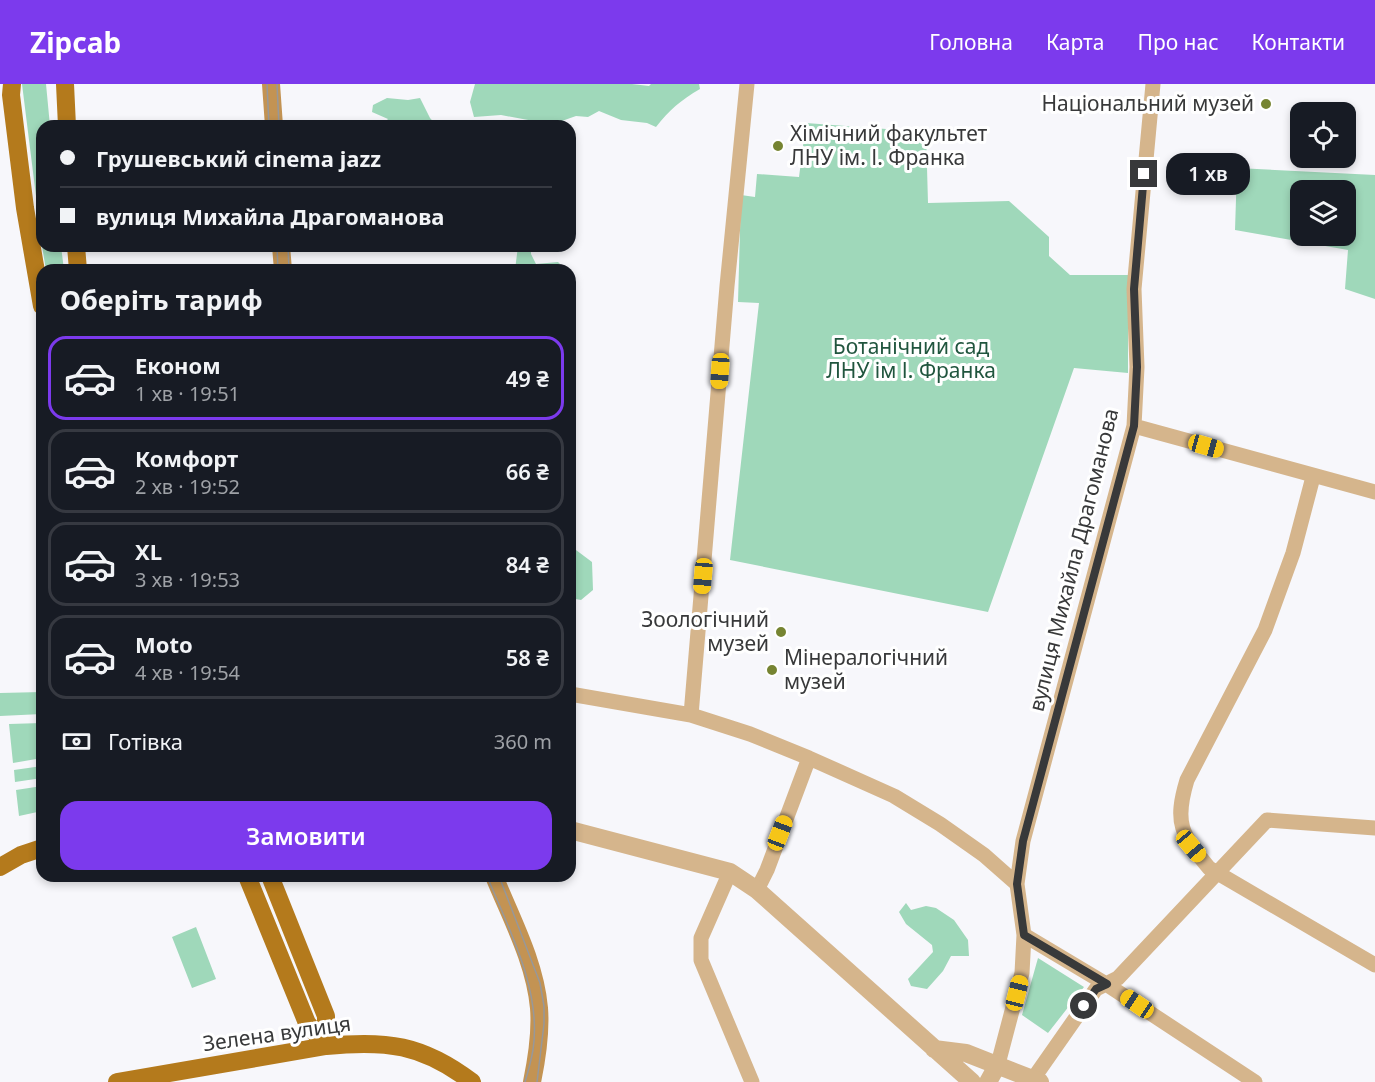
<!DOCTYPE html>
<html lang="uk">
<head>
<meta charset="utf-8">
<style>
  body { margin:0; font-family:"Noto Sans",sans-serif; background:#20242c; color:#f1f3f6; height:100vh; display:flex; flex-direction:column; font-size:22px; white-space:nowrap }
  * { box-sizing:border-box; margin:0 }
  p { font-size:20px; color:#9ea1a6 }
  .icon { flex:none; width:33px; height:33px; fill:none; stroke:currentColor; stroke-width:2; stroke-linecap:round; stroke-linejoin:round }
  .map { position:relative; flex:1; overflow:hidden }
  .details { position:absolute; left:36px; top:180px; width:540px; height:618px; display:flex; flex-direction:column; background:#171b24; border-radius:18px; box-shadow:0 3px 9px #0003 }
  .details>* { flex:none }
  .banner { position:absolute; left:36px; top:36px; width:540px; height:132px; border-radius:18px; box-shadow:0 3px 9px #0003; display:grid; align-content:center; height:132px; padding:0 24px; background:#171b24 }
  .controls { position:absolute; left:1290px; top:18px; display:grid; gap:12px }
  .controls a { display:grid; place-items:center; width:66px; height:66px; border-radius:12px; background:#171b24; box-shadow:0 3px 9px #0003; font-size:30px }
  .end { position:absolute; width:27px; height:27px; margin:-14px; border:8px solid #38393a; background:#fff; box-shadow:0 0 0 3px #fff }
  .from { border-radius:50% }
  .bubble { position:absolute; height:42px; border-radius:18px; background:#171b24; box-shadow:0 3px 9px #0003; font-size:20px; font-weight:600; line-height:42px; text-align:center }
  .car { position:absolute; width:18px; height:36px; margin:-18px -9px; border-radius:8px; box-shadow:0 0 4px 2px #0007; background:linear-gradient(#f5c518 24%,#345 0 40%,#f5c518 0 76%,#345 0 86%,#f5c518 0) }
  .banner b { display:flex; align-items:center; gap:21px; height:57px; font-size:22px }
  .banner b+b { border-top:2px solid #363941 }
  .banner i { width:15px; height:15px; background:#f1f3f6 }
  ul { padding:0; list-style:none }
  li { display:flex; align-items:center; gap:18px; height:84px; margin:0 12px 9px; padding:0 12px; border:3px solid #363941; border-radius:18px }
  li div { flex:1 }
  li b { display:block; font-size:22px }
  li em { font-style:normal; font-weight:600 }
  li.on { border-color:#7c3aed }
  li>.icon { width:54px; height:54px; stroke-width:1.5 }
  h2 { padding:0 24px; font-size:27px; line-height:72px }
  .pay { display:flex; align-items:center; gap:15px; height:66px; padding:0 24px; font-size:22px }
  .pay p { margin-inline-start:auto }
  .button { display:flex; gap:12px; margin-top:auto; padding:12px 24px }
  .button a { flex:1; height:69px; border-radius:18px; background:#7c3aed; color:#fff; font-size:24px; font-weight:600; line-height:69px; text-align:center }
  header { display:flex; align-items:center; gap:36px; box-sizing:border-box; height:84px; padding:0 30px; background:#7c3aed; color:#fff }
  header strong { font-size:28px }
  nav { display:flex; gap:33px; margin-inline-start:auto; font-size:21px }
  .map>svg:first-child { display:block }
  .green { fill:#9fd8ba; fill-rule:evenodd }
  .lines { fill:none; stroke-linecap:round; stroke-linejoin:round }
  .minor { stroke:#d5b58c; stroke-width:15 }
  .tertiary { stroke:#d5b58c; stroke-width:18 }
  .secondary { stroke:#c39353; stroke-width:18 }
  .primary { stroke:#b47a1c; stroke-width:18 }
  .tram { stroke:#97989a; stroke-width:1.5 }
  .route { stroke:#38393a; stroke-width:8 }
  .poi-dot { fill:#768432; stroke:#fff; stroke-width:2 }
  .labels { text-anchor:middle; stroke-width:6; stroke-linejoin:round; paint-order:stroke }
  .poi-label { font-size:21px; fill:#38393a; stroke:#fff; text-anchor:end }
  .park-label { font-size:21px; fill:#20553e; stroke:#fff }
  .street-label { font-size:21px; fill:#38393a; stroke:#fff }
</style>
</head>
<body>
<header>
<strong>Zipcab</strong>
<nav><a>Головна</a><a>Карта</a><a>Про нас</a><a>Контакти</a></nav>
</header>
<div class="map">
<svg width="1375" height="998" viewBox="0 0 1375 998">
  <rect width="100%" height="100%" fill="#f7f7fb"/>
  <!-- green -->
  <path class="green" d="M22 0H46L50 42H42V160Z
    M475 0H632L649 2 651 0H699L700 5C681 16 669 26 656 43L647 39 621 36 599 27 588 33 576 32 559 38H539L501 31 474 33 470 18Z
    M387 14 408 16 420 14 430 34 437 42H381L388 35 372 28 373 21Z
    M806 39 926 48 928 119 1009 117 1049 153V172L1070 191H1128V289L1074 284 988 528 730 476 759 219 738 218 741 111 755 113 757 90 799 93Z
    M1237 84 1375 91V215L1345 205 1348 166 1235 146ZM1300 106H1346V152H1300Z
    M42 162H61L64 186H46Z
    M518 162H531V170L536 180 558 178 566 186H515Z
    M570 458 572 463 592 478 593 506 581 516 570 514Z
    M42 608V630L0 632V609Z
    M42 639V674L13 679 9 640Z
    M42 682V694L15 698 14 686Z
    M42 702V727L19 732 16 706Z
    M906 819 911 826 926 822 936 824 954 836 968 856 969 872H951L943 887 927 905 911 902 908 895 933 868 932 861 906 840 899 828Z
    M196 843 216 895 192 904 172 853Z
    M1038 874 1084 903 1048 949 1022 931Z"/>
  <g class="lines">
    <!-- minor -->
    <path class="minor" d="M1134 342 1375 408
      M1313 393 1293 469 1265 546 1187 696C1174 739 1181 750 1209 784L1375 881
      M570 610 691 631 750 650 809 674 894 712 940 740 984 771 1017 800
      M691 631 727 202 747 0
      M730 788 701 854V876L752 998
      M757 806 767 786 809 674
      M1024 851 1106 900 1255 998
      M998 980 1022 889 1024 851 1017 800 1023 757 1134 342 1137 283 1134 205 1153 0
      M1033 995 1096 905 1118 894 1267 736 1375 744"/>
    <!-- tertiary -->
    <path class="tertiary" d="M570 746 730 788 757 806 972 998
      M934 965 966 969 1040 998
      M988 998 998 980"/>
    <!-- secondary -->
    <path class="secondary" d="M271 0 274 42
      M281 162 283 186
      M494 792C511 834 535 878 539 924 541 949 537 974 532 998"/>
    <!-- primary -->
    <path class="primary" d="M12 0 11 11 25 124 42 222
      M65 0 67 42
      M76 162 78 186
      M0 783 21 771 42 764
      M247 792 307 939 326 962
      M270 792 326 932V962
      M117 998 326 962C386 956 422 960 472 998"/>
    <!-- tram -->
    <path class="tram" d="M267 0 269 42
      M277 0 279 42
      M277 162 278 186
      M288 162 289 186
      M487 792C509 846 542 906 533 966 531 977 528 988 525 998
      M499 792 540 899 544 922V940L537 998"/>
  </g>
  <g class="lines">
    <!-- route -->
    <path class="route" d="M1084 922 1096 905 1107 900 1024 851 1017 800 1023 757 1134 342 1137 283 1134 205 1144 90"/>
  </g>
  <!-- markers -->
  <g class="poi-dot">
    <circle cx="1266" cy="20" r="6"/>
    <circle cx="778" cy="62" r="6"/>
    <circle cx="781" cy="548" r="6"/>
    <circle cx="772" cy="586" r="6"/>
  </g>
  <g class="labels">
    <!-- poi labels -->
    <g class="poi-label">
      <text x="1254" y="27">Національний музей</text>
      <text x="790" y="57" text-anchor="start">Хімічний факультет<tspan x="790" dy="24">ЛНУ ім. І. Франка</tspan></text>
      <text x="769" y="543">Зоологічний<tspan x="769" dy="24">музей</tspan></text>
      <text x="784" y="581" text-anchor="start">Мінералогічний<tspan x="784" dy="24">музей</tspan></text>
    </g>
    <!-- park labels -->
    <g class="park-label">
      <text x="911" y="270">Ботанічний сад<tspan x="911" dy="24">ЛНУ ім І. Франка</tspan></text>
    </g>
    <!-- street labels -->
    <g class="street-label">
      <text transform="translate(1074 476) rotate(-76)" y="7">вулиця Михайла Драгоманова</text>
      <text transform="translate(277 950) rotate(-8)" y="7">Зелена вулиця</text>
    </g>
  </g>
</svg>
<div class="controls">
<a><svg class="icon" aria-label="locate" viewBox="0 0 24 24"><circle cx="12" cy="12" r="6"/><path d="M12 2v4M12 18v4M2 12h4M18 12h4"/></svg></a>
<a><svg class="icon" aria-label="layers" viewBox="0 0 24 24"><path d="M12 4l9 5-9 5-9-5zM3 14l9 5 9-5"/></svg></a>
</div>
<i class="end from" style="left:1084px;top:922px"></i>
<i class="end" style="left:1144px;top:90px"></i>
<div class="bubble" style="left:1166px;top:69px;width:84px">1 хв</div>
<i class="car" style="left:720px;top:287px;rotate:184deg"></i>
<i class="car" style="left:1206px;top:362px;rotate:106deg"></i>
<i class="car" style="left:703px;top:492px;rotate:185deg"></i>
<i class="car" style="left:780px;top:749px;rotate:21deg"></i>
<i class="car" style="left:1191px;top:762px;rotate:140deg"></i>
<i class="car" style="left:1017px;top:909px;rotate:14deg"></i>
<i class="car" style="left:1137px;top:920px;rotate:304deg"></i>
<div class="banner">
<b><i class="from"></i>Грушевський cinema jazz</b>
<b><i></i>вулиця Михайла Драгоманова</b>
</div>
<section class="details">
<h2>Оберіть тариф</h2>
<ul>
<li class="on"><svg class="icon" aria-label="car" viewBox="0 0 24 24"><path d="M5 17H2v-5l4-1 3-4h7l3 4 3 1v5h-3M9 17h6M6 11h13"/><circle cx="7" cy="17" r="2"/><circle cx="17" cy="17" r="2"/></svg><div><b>Економ</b><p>1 хв · 19:51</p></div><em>49 ₴</em></li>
<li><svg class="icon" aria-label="car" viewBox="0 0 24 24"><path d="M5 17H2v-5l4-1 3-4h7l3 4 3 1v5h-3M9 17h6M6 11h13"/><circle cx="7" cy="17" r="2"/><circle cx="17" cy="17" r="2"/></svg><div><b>Комфорт</b><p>2 хв · 19:52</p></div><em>66 ₴</em></li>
<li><svg class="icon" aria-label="car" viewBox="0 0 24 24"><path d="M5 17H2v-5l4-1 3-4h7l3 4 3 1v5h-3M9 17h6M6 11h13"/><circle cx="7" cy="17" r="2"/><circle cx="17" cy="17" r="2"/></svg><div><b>XL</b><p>3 хв · 19:53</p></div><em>84 ₴</em></li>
<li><svg class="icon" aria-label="car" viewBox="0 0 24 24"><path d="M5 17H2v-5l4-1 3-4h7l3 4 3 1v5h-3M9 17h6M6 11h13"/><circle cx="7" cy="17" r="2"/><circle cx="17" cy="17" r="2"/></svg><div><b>Moto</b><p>4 хв · 19:54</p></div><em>58 ₴</em></li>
</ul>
<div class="pay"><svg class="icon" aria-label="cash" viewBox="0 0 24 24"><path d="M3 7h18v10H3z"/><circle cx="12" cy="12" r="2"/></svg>Готівка<p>360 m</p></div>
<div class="button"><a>Замовити</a></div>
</section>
</div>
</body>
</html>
